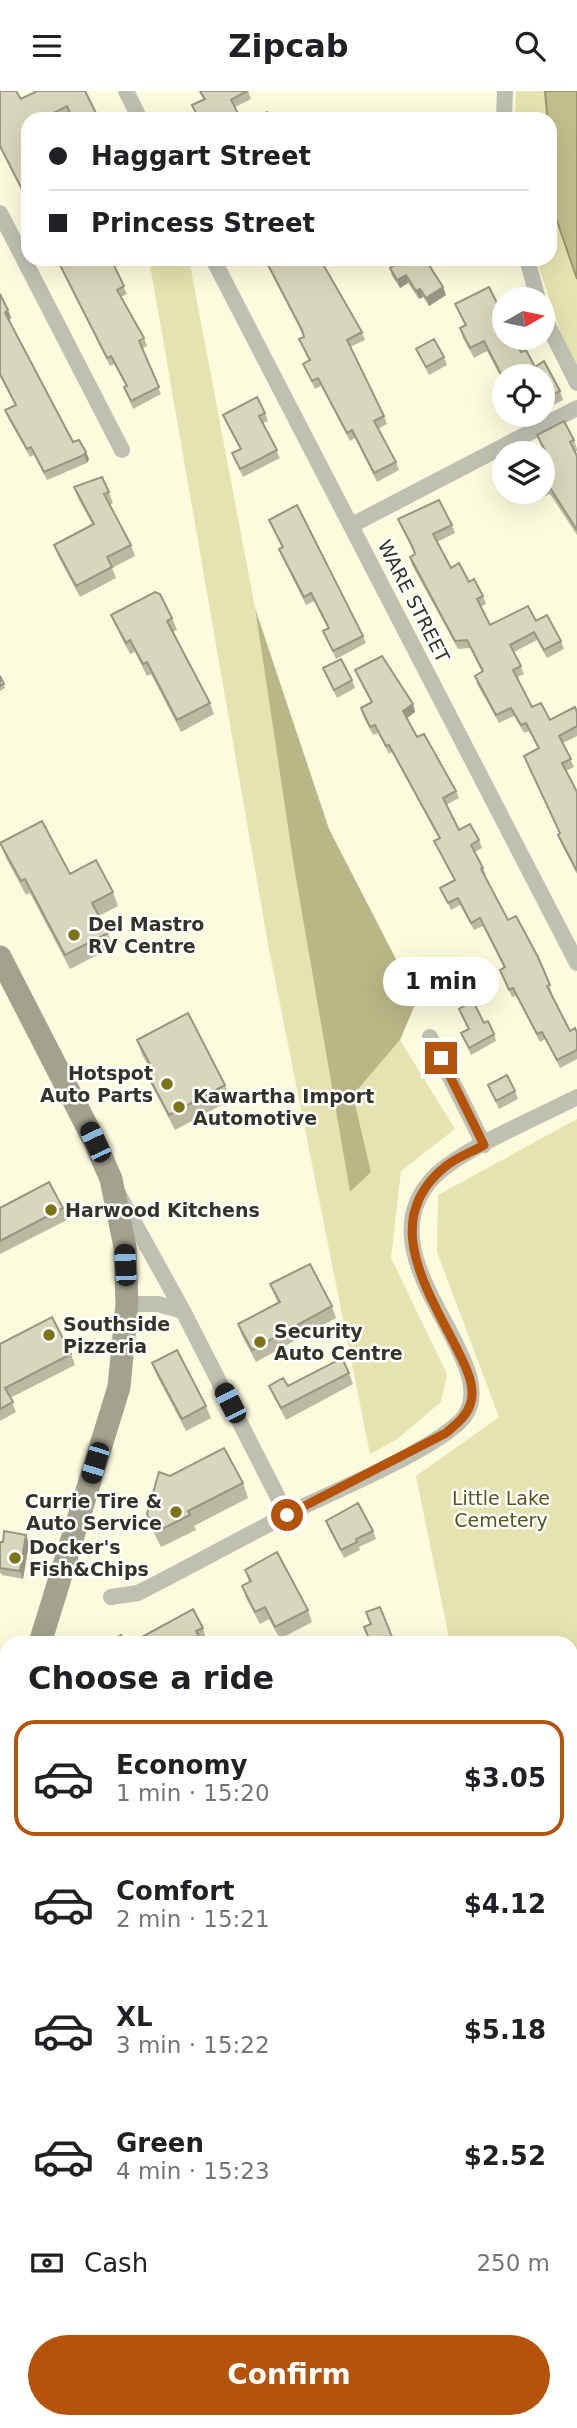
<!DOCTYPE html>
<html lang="en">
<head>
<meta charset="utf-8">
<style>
  body { margin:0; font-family:"DejaVu Sans",sans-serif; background:#f2f2f2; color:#202124; height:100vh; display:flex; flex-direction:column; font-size:26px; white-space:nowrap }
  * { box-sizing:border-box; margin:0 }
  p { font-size:23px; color:#757577 }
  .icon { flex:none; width:38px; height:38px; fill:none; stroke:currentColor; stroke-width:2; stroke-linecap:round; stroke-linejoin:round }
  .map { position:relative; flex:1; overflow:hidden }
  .drawer { position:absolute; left:0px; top:1545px; width:578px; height:793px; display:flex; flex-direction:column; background:#fff; border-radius:21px 21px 0 0; box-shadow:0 7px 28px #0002 }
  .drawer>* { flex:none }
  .guide { position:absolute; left:21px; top:21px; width:536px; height:154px; border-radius:21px; box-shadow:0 7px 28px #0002; display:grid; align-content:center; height:154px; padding:0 28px; background:#fff }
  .needle { width:46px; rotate:81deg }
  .tools { position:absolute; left:492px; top:196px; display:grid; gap:14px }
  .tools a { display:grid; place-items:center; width:63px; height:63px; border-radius:50%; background:#fff; box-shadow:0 7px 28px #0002; font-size:35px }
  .end { position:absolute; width:32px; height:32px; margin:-16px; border:9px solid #b45309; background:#fff; box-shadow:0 0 0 4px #fff }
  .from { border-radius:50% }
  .bubble { position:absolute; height:49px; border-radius:24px; background:#fff; box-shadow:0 7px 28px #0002; font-size:23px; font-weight:700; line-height:49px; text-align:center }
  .car { position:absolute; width:21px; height:42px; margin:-21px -10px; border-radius:9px; box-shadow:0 0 5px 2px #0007; background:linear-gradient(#222 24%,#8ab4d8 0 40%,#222 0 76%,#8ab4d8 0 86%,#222 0) }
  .guide b { display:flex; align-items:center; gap:24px; height:66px; font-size:26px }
  .guide b+b { border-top:2px solid #e0e0e0 }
  .guide i { width:18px; height:18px; background:#202124 }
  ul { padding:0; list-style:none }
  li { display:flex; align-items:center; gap:21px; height:116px; margin:0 14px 10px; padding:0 14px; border:4px solid transparent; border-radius:21px }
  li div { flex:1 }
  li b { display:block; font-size:26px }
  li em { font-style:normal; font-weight:700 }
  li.on { border-color:#b45309 }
  li>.icon { width:63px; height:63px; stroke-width:1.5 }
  h2 { padding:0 28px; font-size:32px; line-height:84px }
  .pay { display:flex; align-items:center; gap:18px; height:77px; padding:0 28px; font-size:26px }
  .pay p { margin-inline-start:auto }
  .button { display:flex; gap:14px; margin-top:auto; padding:14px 28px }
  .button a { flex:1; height:80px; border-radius:42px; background:#b45309; color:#fff; font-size:28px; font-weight:700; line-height:80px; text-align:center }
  header { display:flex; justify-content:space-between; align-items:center; height:91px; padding:0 28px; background:#fff; font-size:32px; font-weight:700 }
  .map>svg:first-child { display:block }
  .green { fill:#e6e3b0 }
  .forest { fill:#bab786 }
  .water { fill:#c2bf8d; stroke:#97956f; stroke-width:2 }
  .pier { fill:#fcfbdd }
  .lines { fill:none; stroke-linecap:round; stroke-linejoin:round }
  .minor { stroke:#bfbfb2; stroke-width:16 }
  .secondary { stroke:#a3a28f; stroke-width:23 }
  .wall { fill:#bbb9a1 }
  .shaded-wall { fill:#989683 }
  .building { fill:#d9d7bb; stroke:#989683; stroke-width:2 }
  .route { stroke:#b45309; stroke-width:9 }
  .poi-dot { fill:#7c7418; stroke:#fff; stroke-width:2.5 }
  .labels { text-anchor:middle; stroke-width:5; stroke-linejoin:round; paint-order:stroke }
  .street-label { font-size:19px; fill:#343328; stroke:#fff }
  .poi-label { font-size:19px; font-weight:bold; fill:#343328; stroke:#fff; text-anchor:start }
  .park-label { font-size:19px; fill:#59541a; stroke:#fff }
</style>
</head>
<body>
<header><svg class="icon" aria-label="menu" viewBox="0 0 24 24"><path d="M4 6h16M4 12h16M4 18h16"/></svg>Zipcab<svg class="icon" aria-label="search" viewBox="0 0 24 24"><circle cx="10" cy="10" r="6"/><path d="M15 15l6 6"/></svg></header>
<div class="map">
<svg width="577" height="2337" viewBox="0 0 577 2337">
  <rect width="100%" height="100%" fill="#fcfbdd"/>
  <!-- green -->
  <path class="green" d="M516 0H545L546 28H515Z
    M550 65 556 127 577 188V276L561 242 536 168H550Z
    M149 168H189L255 517 294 776 350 1100 371 1081 353 1004 400 949 455 1038 401 1080 391 1167 447 1283 441 1311 396 1349 370 1363 268 853Z
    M577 1028V1615L571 1614 570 1552H450L416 1385 499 1326 437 1161 438 1104Z"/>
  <!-- forest -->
  <path class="forest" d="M255 517 329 738 417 909 400 949 353 1004 371 1081 350 1101 294 776Z
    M571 1842 577 1845V2337H531L530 2331H570Z
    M176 2331H441L459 2337H183Z"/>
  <!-- water -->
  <path class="water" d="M545 0H577V188L556 127Z
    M570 1614 577 1615V1845L570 1842Z
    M0 1662 7 1665V1869L0 1867Z
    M7 2151V2285L0 2277V2156Z
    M51 2331H176L183 2337H60Z"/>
  <!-- pier -->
  <path class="pier" d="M0 1659 7 1661V1741L0 1764Z"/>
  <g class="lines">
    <!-- minor -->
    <path class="minor" d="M126 0 140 28
      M504 28 505 0
      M0 122 122 359
      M213 168 577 872
      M527 168 538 208
      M542 222 577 292
      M352 434 577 317
      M430 946 484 1054
      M119 1104 183 1220 287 1424
      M127 1213H158L183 1220
      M111 1506 138 1502C193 1474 247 1444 302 1416 340 1398 441 1355 464 1326 506 1270 357 1165 434 1086 461 1058 539 1026 577 1006
      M0 2011 7 2012"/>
    <!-- secondary -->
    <path class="secondary" d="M0 866 95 1051 111 1088 125 1156 127 1213 119 1296 40 1552
      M0 1683 7 1660"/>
  </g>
  <!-- wall -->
  <path class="wall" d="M0 0 21 8 37 0 99 28H72L69 23 60 28H28V112L0 57Z
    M199 0H248L251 8 235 16 241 28H198L192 14 203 8Z
    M56 168H123L113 173 127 203 121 206 144 247 147 255 142 258 161 303 133 318 124 296 126 295 114 273 110 275Z
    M264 168H320L362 241 365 249 350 256 384 325 387 333 378 338 396 371 399 379 377 391 355 347 350 350 321 295 315 298 303 273 309 270 299 248 304 246Z
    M403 174 443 196 446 204 429 215 423 206 419 208 408 192 400 197 392 185 390 177Z
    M0 203 11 227 9 229 73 351 86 361 89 368 87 372 47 389 34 364 30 366 8 327 5 319 15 314 1 287H0Z
    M455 213 521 261 560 300 563 309 542 320V285H504V292L487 260 474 267 463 247 460 237 465 235Z
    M416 258 444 266 447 274 429 284Z
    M265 322 268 330 263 332 280 367 243 386 232 362 240 358 226 332 223 324Z
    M516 324H529L518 329Z
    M537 344 574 349 577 358V360L575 361 577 365V444L550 403 543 406 541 401H542V378L551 373 541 354Z
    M74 396 109 401 113 412 110 414 131 454 135 465 112 477 116 487 80 506 58 465 54 454 92 433 78 407Z
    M398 428 452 434 455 442 437 451 451 477 469 491 483 505 486 513 481 516 490 534 536 530 561 550 564 558 547 567 537 549 514 561 524 583 516 587 532 616 550 629 577 621V645L563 652 574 676 566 680 577 701V783L561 752 558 744 560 743 524 665 538 658 529 640 524 642 514 625 499 632 477 593 475 585 482 581 470 557 458 558 412 474 410 466 415 463 414 462Z
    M269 429 363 545 366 552 336 568 323 540 328 538 314 510 306 514 282 466 279 458 282 457Z
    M111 524 172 527 177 539 173 541 210 612 214 623 181 641 151 583 147 585 135 561 130 563 116 536Z
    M323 577 352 589 355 597 337 607Z
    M355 579 413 613 415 621 407 627 417 646 456 700 459 707 446 714 459 739 479 749 482 757 475 761 483 777 486 784 484 785 508 829 538 866 552 902 550 903 570 940 577 942V968L560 977 545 948 540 951 516 905 512 906 500 879 504 877 483 835 474 839 460 814 451 819 440 797 454 789 434 750 439 748 392 661 389 663 378 642 373 644 363 625 361 617 371 612Z
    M0 585 5 597 0 600Z
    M0 752 113 801 118 815 99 825 108 842 113 856 70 878 30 802 26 804 5 765Z
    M459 918 484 932 494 943 496 950 471 964 461 942 469 938Z
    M137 949 225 994 231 1009 175 1039 150 991 144 977 148 974 142 964Z
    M488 994 515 1000 518 1008 499 1018Z
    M0 1117H63L67 1129 0 1163Z
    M270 1193 332 1215 336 1227 256 1271 242 1245 238 1233 278 1212Z
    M0 1253 71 1263 75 1274 10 1307 16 1321 0 1330Z
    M152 1272 206 1315 211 1327 186 1340 156 1283Z
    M349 1282 353 1293 286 1329 274 1306 269 1295H288Z
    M170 1385 243 1392 248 1407 194 1435 196 1439 161 1456 152 1438 147 1423Z
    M326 1430 373 1440 376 1448 359 1456 360 1459 344 1467 329 1438Z
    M0 1451 29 1452 23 1488 2 1484 0 1481Z
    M245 1479 308 1519 312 1531 280 1548 269 1528 260 1533 246 1507 242 1495 249 1491Z
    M380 1516 394 1552H371L370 1533Z
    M203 1537 205 1545 200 1548 131 1552Z"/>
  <!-- shaded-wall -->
  <path class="shaded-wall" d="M406 184 408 192 400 197 397 189Z
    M443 196 446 204 429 215 426 207Z
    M420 198 423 206 419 208 416 200Z
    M8 219 11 227 8 230 5 222Z
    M86 361 89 368 87 372 84 364Z
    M413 613 415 621 406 628 403 620Z
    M26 1444 29 1452 23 1488 20 1480Z"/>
  <!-- building -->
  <path class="building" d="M0 0H16L21 8 37 0H85L99 28H73L67 15 42 28H28V110L0 55Z
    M200 0H247L231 9 241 28H199L192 14 205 8Z
    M267 21 270 28H253Z
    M57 168H111L124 195 117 199 144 247 139 250 159 296 131 310 124 296 127 295 111 265 107 267Z
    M265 168H320L362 241 347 249 384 325 374 330 396 371 374 382 352 339 347 342 318 287 312 290 303 273 310 269 299 248 304 246 302 239Z
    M413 168H425L443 196 426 207 420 198 416 200 406 184 397 189 390 177 401 170 403 174Z
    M489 196 504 226V247H514L521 261 526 259 535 276 544 270 560 300 542 309V285H504V289L484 250 470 257 460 237 466 234 455 213Z
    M0 203 8 219 5 222 73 351 79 349 86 361 84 364 44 381 31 356 27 358 5 319 16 314 0 283Z
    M434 248 444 266 426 276 416 258Z
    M257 306 265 322 259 325 277 359 240 378 232 362 241 358 223 324Z
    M564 330 574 349 570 351 577 365V439L547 392 542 395V378L552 373 537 344Z
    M102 386 109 401 104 403 131 454 107 466 112 476 76 495 54 454 94 433 74 396Z
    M439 409 452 434 433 443 451 477 459 472 469 491 474 488 483 505 477 508 490 534 528 515 536 530 547 524 561 550 544 559 534 541 510 554 521 575 513 579 532 616 541 612 550 629 575 616 577 621V635L559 645 571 668 562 672 577 701V780L558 744 560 742 524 665 539 657 526 632 521 634 511 617 496 624 475 585 483 580 467 549 455 550 410 466 415 463 413 457 398 428Z
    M297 414 363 545 333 560 323 540 329 537 311 502 304 506 279 458 283 456 269 429Z
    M155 501 160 503 172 527 167 530 210 612 177 629 147 571 143 573 130 549 126 552 111 524Z
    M382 565 413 613 403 620 417 646 424 643 456 700 443 707 459 739 470 733 479 749 471 754 483 777 481 778 508 829 516 825 538 866 550 894 547 895 570 940 575 937 577 942V959L557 969 542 941 537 943 513 897 509 899 500 879 505 876 480 827 471 832 458 807 448 812 440 797 455 789 434 750 440 747 389 654 386 655 375 634 370 636 361 617 372 611 355 579Z
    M341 568 352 589 334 599 323 577Z
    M0 585 4 593 0 595Z
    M42 730 70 783 96 769 113 801 92 812 108 842 65 864 25 788 21 790 0 752Z
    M473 910 484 932 488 930 494 943 469 957 461 942 469 938 459 918Z
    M188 922 225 994 169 1024 144 977 150 973 137 949Z
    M507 984 515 1000 496 1010 488 994Z
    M49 1091 63 1117 0 1150V1117Z
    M310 1173 332 1215 252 1259 238 1233 280 1211 270 1193Z
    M52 1226 71 1263 5 1297 13 1311 0 1318V1253Z
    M177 1259 206 1315 182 1328 152 1272Z
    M342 1267 349 1282 281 1317 269 1295 283 1287 288 1295Z
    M224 1357 243 1392 188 1420 190 1424 156 1441 147 1423 159 1381 170 1385Z
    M358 1412 373 1440 356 1448 357 1451 341 1459 326 1430Z
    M4 1440 26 1444 20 1480 0 1477V1451H3Z
    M277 1461 308 1519 275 1536 265 1516 255 1521 242 1495 251 1490 245 1479Z
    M380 1516 392 1546 377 1552H371L364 1536 371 1533 366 1521Z
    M193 1518 203 1537 196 1540 202 1552H131Z
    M121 1544 125 1552H106Z"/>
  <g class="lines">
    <!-- route -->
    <path class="route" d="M287 1424 446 1342C455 1334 466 1326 470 1314 477 1296 465 1274 457 1258 427 1198 379 1128 446 1075 457 1066 472 1061 484 1054L441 967"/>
  </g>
  <!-- markers -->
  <g class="poi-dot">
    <circle cx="74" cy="844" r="7"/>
    <circle cx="167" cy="993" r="7"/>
    <circle cx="179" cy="1016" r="7"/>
    <circle cx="51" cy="1119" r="7"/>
    <circle cx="49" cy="1244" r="7"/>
    <circle cx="260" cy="1251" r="7"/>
    <circle cx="176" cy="1421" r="7"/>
    <circle cx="15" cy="1467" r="7"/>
  </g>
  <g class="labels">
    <!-- street labels -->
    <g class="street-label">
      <text transform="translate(414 510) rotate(63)" y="7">WARE STREET</text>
    </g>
    <!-- poi labels -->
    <g class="poi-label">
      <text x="88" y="840">Del Mastro<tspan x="88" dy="22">RV Centre</tspan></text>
      <text x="153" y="989" text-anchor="end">Hotspot<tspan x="153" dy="22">Auto Parts</tspan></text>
      <text x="193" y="1012">Kawartha Import<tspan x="193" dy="22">Automotive</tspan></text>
      <text x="65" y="1126">Harwood Kitchens</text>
      <text x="63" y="1240">Southside<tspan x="63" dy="22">Pizzeria</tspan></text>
      <text x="274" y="1247">Security<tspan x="274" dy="22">Auto Centre</tspan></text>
      <text x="162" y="1417" text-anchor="end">Currie Tire &amp;<tspan x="162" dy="22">Auto Service</tspan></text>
      <text x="29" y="1463">Docker's<tspan x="29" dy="22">Fish&amp;Chips</tspan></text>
    </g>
    <!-- park labels -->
    <g class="park-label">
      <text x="501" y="1414">Little Lake<tspan x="501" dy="22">Cemetery</tspan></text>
    </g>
  </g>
</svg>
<div class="tools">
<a><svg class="needle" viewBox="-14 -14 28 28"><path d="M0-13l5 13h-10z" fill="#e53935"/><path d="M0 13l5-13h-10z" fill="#757577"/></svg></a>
<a><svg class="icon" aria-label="locate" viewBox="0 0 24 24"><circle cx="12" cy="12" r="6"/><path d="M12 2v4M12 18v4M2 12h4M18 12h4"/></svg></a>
<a><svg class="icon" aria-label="layers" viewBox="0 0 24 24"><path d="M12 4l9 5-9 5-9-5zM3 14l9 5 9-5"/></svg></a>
</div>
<i class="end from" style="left:287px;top:1424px"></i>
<i class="end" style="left:441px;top:967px"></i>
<div class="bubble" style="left:383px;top:866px;width:116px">1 min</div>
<i class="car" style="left:95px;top:1051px;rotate:335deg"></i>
<i class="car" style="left:125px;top:1174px;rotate:357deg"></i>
<i class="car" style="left:230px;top:1312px;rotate:333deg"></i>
<i class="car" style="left:95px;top:1372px;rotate:197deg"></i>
<div class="guide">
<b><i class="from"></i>Haggart Street</b>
<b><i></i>Princess Street</b>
</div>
<section class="drawer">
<h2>Choose a ride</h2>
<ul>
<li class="on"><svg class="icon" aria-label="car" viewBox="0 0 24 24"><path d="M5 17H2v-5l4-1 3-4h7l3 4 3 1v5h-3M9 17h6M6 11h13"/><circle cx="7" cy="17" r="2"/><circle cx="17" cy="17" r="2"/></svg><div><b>Economy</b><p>1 min · 15:20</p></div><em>$3.05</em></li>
<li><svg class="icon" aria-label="car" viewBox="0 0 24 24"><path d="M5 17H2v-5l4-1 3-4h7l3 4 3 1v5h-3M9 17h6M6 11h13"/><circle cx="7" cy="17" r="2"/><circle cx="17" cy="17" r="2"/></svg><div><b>Comfort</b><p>2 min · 15:21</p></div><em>$4.12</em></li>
<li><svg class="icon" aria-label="car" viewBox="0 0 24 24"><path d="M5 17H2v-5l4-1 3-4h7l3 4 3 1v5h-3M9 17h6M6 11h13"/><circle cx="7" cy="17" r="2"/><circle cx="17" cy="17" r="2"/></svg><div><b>XL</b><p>3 min · 15:22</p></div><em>$5.18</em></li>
<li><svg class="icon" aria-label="car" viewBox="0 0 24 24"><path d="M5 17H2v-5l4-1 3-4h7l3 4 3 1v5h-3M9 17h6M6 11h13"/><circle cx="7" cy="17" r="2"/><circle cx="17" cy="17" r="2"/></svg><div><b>Green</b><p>4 min · 15:23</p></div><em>$2.52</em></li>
</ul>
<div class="pay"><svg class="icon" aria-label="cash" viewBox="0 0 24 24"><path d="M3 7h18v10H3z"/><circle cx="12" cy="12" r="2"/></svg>Cash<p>250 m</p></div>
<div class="button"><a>Confirm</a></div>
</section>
</div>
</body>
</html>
